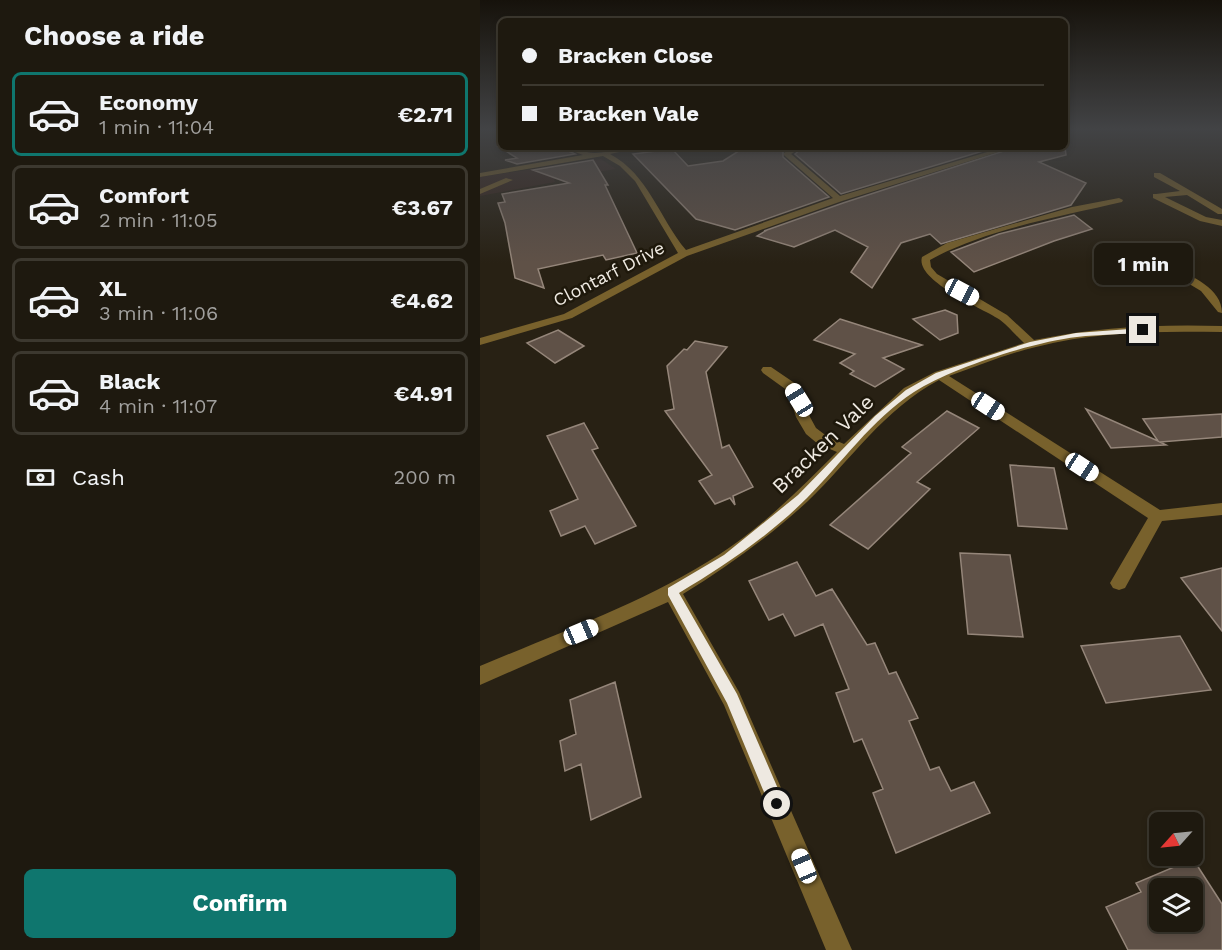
<!DOCTYPE html>
<html lang="en">
<head>
<meta charset="utf-8">
<style>
  body { margin:0; font-family:"Work Sans",sans-serif; background:#2b261d; color:#f1f3f6; height:100vh; display:flex; flex-direction:column; font-size:22px; white-space:nowrap }
  * { box-sizing:border-box; margin:0 }
  p { font-size:20px; color:#a1a09e }
  .icon { flex:none; width:33px; height:33px; fill:none; stroke:currentColor; stroke-width:2; stroke-linecap:round; stroke-linejoin:round }
  .map { position:relative; flex:1; overflow:hidden }
  .details { display:flex; flex-direction:column; background:#1e190f; width:480px }
  .details>* { flex:none }
  .top-card { position:absolute; left:18px; top:18px; width:570px; height:132px; border-radius:9px; box-shadow:0 3px 9px #0003,0 0 0 2px #3c382f; display:grid; align-content:center; height:132px; padding:0 24px; background:#1e190f }
  .needle { width:39px; rotate:243deg }
  .tools { position:absolute; left:669px; top:812px; display:grid; gap:12px }
  .tools a { display:grid; place-items:center; width:54px; height:54px; border-radius:9px; background:#1e190f; box-shadow:0 3px 9px #0003,0 0 0 2px #3c382f; font-size:30px }
  .end { position:absolute; width:27px; height:27px; margin:-14px; border:8px solid #eee9e1; background:#111; box-shadow:0 0 0 3px #111 }
  .from { border-radius:50% }
  .bubble { position:absolute; height:42px; border-radius:9px; background:#1e190f; box-shadow:0 3px 9px #0003,0 0 0 2px #3c382f; font-size:20px; font-weight:700; line-height:42px; text-align:center }
  .car { position:absolute; width:18px; height:36px; margin:-18px -9px; border-radius:8px; box-shadow:0 0 4px 2px #0007; background:linear-gradient(#fff 24%,#345 0 40%,#fff 0 76%,#345 0 86%,#fff 0) }
  .top-card b { display:flex; align-items:center; gap:21px; height:57px; font-size:22px }
  .top-card b+b { border-top:2px solid #3c382f }
  .top-card i { width:15px; height:15px; background:#f1f3f6 }
  ul { padding:0; list-style:none }
  li { display:flex; align-items:center; gap:18px; height:84px; margin:0 12px 9px; padding:0 12px; border:3px solid #3c382f; border-radius:9px }
  li div { flex:1 }
  li b { display:block; font-size:22px }
  li em { font-style:normal; font-weight:700 }
  li.current { border-color:#0f766e }
  li>.icon { width:54px; height:54px; stroke-width:1.5 }
  h2 { padding:0 24px; font-size:27px; line-height:72px }
  .pay { display:flex; align-items:center; gap:15px; height:66px; padding:0 24px; font-size:22px }
  .pay p { margin-inline-start:auto }
  .button { display:flex; gap:12px; margin-top:auto; padding:12px 24px }
  .button a { flex:1; height:69px; border-radius:9px; background:#0f766e; color:#fff; font-size:24px; font-weight:700; line-height:69px; text-align:center }
  main { display:flex; flex:1; min-height:0 }
  .map>svg:first-child { display:block }
  .commercial { fill:#36251d }
  .building { fill:#5f5147; stroke:#95867a; stroke-width:1.5; fill-rule:evenodd }
  .lines { fill:none; stroke-linecap:round; stroke-linejoin:round }
  .service { fill:#78612c; fill-rule:evenodd }
  .minor { fill:#78612c; fill-rule:evenodd }
  .route { fill:#eee9e1 }
  .labels { text-anchor:middle; stroke-width:5; stroke-linejoin:round; paint-order:stroke }
  .far-street-label { font-size:18px; fill:#eee9e1; stroke:#1e180b }
  .street-label { font-size:21px; fill:#eee9e1; stroke:#1e180b }
</style>
</head>
<body>
<main>
<section class="details">
<h2>Choose a ride</h2>
<ul>
<li class="current"><svg class="icon" aria-label="car" viewBox="0 0 24 24"><path d="M5 17H2v-5l4-1 3-4h7l3 4 3 1v5h-3M9 17h6M6 11h13"/><circle cx="7" cy="17" r="2"/><circle cx="17" cy="17" r="2"/></svg><div><b>Economy</b><p>1 min · 11:04</p></div><em>€2.71</em></li>
<li><svg class="icon" aria-label="car" viewBox="0 0 24 24"><path d="M5 17H2v-5l4-1 3-4h7l3 4 3 1v5h-3M9 17h6M6 11h13"/><circle cx="7" cy="17" r="2"/><circle cx="17" cy="17" r="2"/></svg><div><b>Comfort</b><p>2 min · 11:05</p></div><em>€3.67</em></li>
<li><svg class="icon" aria-label="car" viewBox="0 0 24 24"><path d="M5 17H2v-5l4-1 3-4h7l3 4 3 1v5h-3M9 17h6M6 11h13"/><circle cx="7" cy="17" r="2"/><circle cx="17" cy="17" r="2"/></svg><div><b>XL</b><p>3 min · 11:06</p></div><em>€4.62</em></li>
<li><svg class="icon" aria-label="car" viewBox="0 0 24 24"><path d="M5 17H2v-5l4-1 3-4h7l3 4 3 1v5h-3M9 17h6M6 11h13"/><circle cx="7" cy="17" r="2"/><circle cx="17" cy="17" r="2"/></svg><div><b>Black</b><p>4 min · 11:07</p></div><em>€4.91</em></li>
</ul>
<div class="pay"><svg class="icon" aria-label="cash" viewBox="0 0 24 24"><path d="M3 7h18v10H3z"/><circle cx="12" cy="12" r="2"/></svg>Cash<p>200 m</p></div>
<div class="button"><a>Confirm</a></div>
</section>
<div class="map">
<svg width="742" height="950" viewBox="0 0 742 950">
  <rect width="100%" height="100%" fill="#282114"/>
  <!-- commercial -->
  <path class="commercial" d="M121 159 136 169 74 179 75 182 0 196V177Z"/>
  <!-- building -->
  <path class="building" d="M19 147H80L95 154 37 164 25 160 37 158Z
    M265 147H310L303 151V157L349 197 255 230 216 219 153 154 192 149 208 166 243 161Z
    M324 147H516L361 194 315 154Z
    M536 147H585L586 155 559 162 606 183 591 205 461 244 450 234 421 243 392 288 371 272 388 247 355 230 314 247 277 236 287 230 284 231 363 203Z
    M113 160 128 185H125L157 253 126 260 123 255 58 269 64 288 35 278 25 223 18 203 25 202 22 194 89 183 53 170Z
    M594 215 612 229 574 241 494 272 471 252 519 234Z
    M465 310 477 315 478 333 460 340 433 319Z
    M360 319 442 345 403 358 424 369 395 387 370 374 374 371 360 363 375 354 334 340Z
    M78 330 104 346 75 363 47 343Z
    M215 341 247 347 226 372 242 448 249 445 273 487 253 496 255 505 250 498 235 504 219 481 232 475 185 411 194 409 187 366 204 349 207 350Z
    M606 409 678 441 663 419 742 414V437L680 442 686 445 631 448Z
    M467 411 499 428 437 482 450 489 388 549 350 525 431 453 422 447Z
    M104 423 118 448 112 450 156 526 115 544 105 526 81 536 70 511 98 499 67 436Z
    M530 465 574 468 587 529 538 526Z
    M480 553 530 555 543 637 488 634Z
    M317 562 336 596 352 589 387 645 395 643 409 674 416 672 438 718 429 721 450 770 459 767 471 791 494 782 510 813 416 853 393 793 403 789 382 739 374 742 356 693 369 689 343 624 315 636 303 614 289 620 269 581Z
    M742 568V631L701 578Z
    M700 636 731 690 626 703 601 646Z
    M135 682 161 797 111 820 101 764 85 771 80 741 96 734 90 700Z
    M713 859 742 904V950H648L626 907 661 892 656 883ZM680 888H712V921H680Z"/>
  <g class="lines">
    <!-- service -->
    <path class="service" d="M26 178 33 180 0 194V189Z"/>
    <!-- minor -->
    <path class="minor" d="M82 147C93 147 104 153 115 153 131 152 147 147 163 147L130 154C169 175 179 218 206 250L353 198 304 155V153L314 147H322L311 154 360 196 524 147H534L362 201 207 256 92 318 0 345V338L84 314 198 253 155 181 140 166 123 156 0 177V173L103 155Z
      M674 173H680L742 209V214H738L707 195 685 197 726 217 742 220V226L720 221 673 198V194H676L700 191 674 177Z
      M639 198 643 200 642 202C582 216 503 230 450 260L451 267 457 274 527 315 554 340C617 327 679 324 742 326V332C680 331 616 331 556 347 526 354 498 366 469 376L680 510 742 503V515L682 521 645 588 639 590 633 588 630 583 668 518 459 380C403 410 372 459 328 501 289 537 247 567 203 594L259 692 372 950H346L244 705 188 602 0 685V666C81 632 166 602 240 554 283 526 321 488 357 452L338 444 326 434 316 417 308 391 283 373 281 370 283 367H291L316 384 322 394 330 417 336 428 348 437 364 444 424 388 455 372 544 343C535 335 527 324 517 318 499 307 435 280 442 257L467 243 592 207Z
      M686 266H692C712 277 742 288 742 313L738 312 721 291 686 270Z"/>
  </g>
  <!-- sky -->
  <linearGradient id="sky" x2="0" y2="1"><stop stop-color="#16120b"/><stop offset="0.49" stop-color="#424345"/><stop offset="1" stop-color="#424345" stop-opacity="0"/></linearGradient>
  <rect width="742" height="263" fill="url(#sky)"/>
  <!-- route -->
  <path class="route" d="M663 328 665 332C643 335 620 334 597 337 553 342 471 368 434 392 392 419 361 464 327 498 289 536 244 566 199 593L257 694 302 798 304 804 302 809 297 811 291 809 247 703 188 595V588L244 555 318 495 395 416 426 390 456 373 550 342 596 333Z"/>
  <g class="labels">
    <!-- far-street labels -->
    <g class="far-street-label">
      <text transform="translate(129 274) rotate(-27)" y="6">Clontarf Drive</text>
    </g>
    <!-- street labels -->
    <g class="street-label">
      <text transform="translate(343 444) rotate(-44)" y="7">Bracken Vale</text>
    </g>
  </g>
</svg>
<div class="tools">
<a><svg class="needle" viewBox="-14 -14 28 28"><path d="M0-13l5 13h-10z" fill="#e53935"/><path d="M0 13l5-13h-10z" fill="#a1a09e"/></svg></a>
<a><svg class="icon" aria-label="layers" viewBox="0 0 24 24"><path d="M12 4l9 5-9 5-9-5zM3 14l9 5 9-5"/></svg></a>
</div>
<i class="end from" style="left:297px;top:804px"></i>
<i class="end" style="left:663px;top:330px"></i>
<div class="bubble" style="left:614px;top:243px;width:99px">1 min</div>
<i class="car" style="left:482px;top:292px;rotate:118deg"></i>
<i class="car" style="left:319px;top:400px;rotate:328deg"></i>
<i class="car" style="left:508px;top:406px;rotate:123deg"></i>
<i class="car" style="left:602px;top:467px;rotate:123deg"></i>
<i class="car" style="left:101px;top:632px;rotate:67deg"></i>
<i class="car" style="left:324px;top:866px;rotate:337deg"></i>
<div class="top-card">
<b><i class="from"></i>Bracken Close</b>
<b><i></i>Bracken Vale</b>
</div>
</div>
</main>
</body>
</html>
